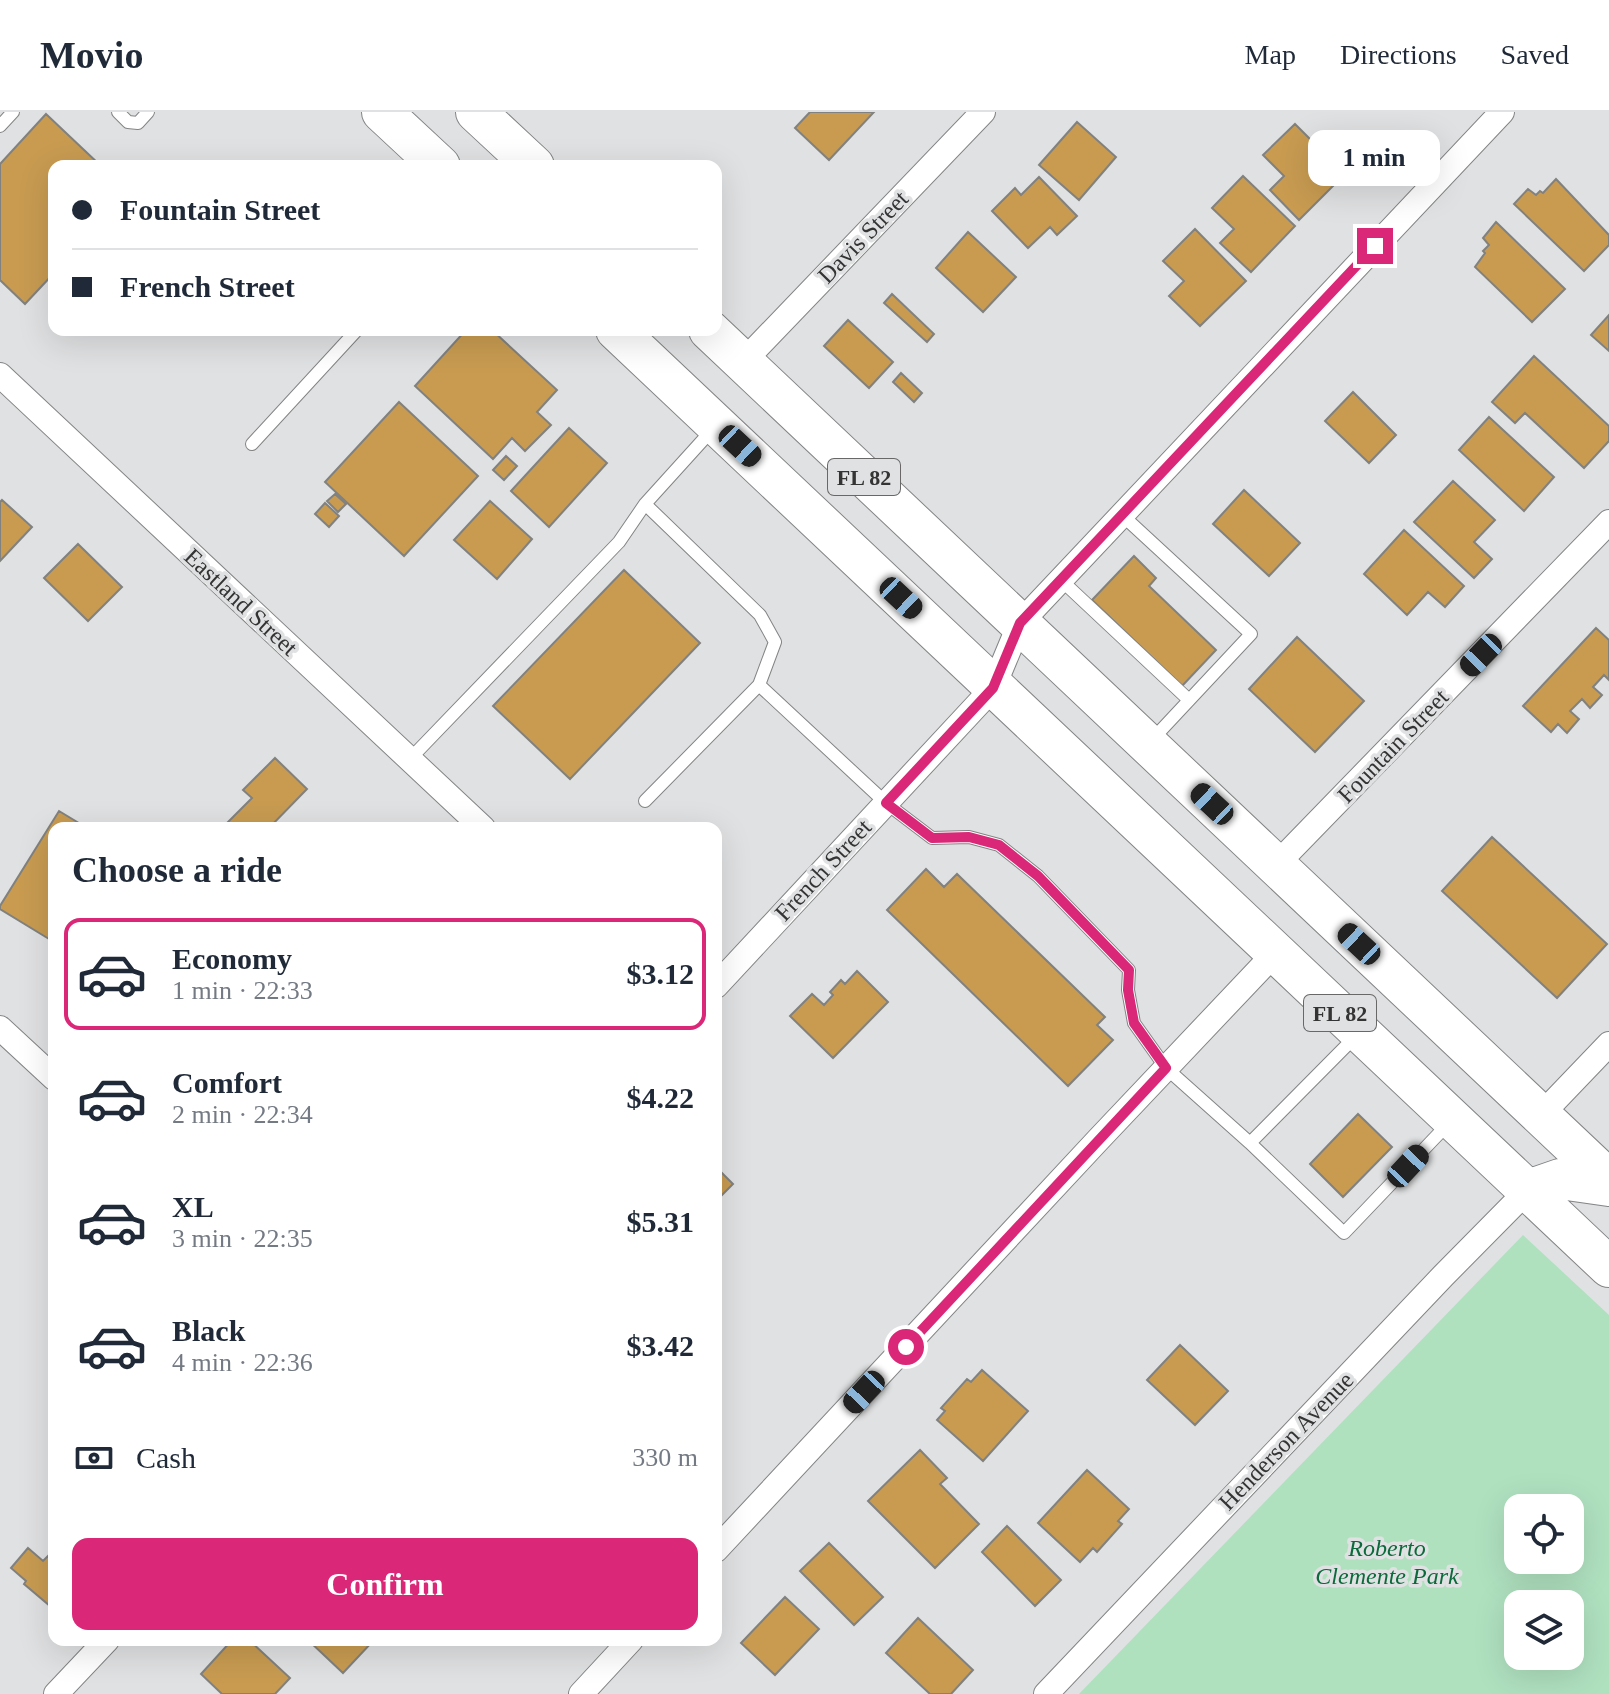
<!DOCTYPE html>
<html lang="en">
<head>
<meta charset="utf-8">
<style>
  body { margin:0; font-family:"Times New Roman",serif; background:#f6f6f7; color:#1f2937; height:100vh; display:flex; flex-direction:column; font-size:30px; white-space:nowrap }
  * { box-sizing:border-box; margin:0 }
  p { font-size:26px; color:#747a83 }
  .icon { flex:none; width:44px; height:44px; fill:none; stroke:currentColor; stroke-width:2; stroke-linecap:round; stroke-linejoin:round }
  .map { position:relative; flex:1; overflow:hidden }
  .details { position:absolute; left:48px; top:710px; width:674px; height:824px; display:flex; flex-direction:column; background:#fff; border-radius:16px; box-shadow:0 8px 32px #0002 }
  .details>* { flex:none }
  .hud { position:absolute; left:48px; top:48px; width:674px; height:176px; border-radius:16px; box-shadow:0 8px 32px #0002; display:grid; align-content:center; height:176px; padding:0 24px; background:#fff }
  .fabs { position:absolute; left:1504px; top:1382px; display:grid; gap:16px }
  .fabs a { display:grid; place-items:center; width:80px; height:80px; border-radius:16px; background:#fff; box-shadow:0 8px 32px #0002; font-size:40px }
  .end { position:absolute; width:36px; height:36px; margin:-18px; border:10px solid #db2777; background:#fff; box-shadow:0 0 0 4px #fff }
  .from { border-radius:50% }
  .bubble { position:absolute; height:56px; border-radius:16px; background:#fff; box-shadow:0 8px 32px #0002; font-size:26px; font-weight:800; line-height:56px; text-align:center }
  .car { position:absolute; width:24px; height:48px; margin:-24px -12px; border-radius:10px; box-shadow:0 0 6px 2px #0007; background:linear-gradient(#222 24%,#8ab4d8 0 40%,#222 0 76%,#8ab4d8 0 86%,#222 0) }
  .hud b { display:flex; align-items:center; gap:28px; height:76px; font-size:30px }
  .hud b+b { border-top:2px solid #e0e1e3 }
  .hud i { width:20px; height:20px; background:#1f2937 }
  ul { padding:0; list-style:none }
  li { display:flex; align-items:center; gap:24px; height:112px; margin:0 16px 12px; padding:0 8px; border:4px solid transparent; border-radius:16px }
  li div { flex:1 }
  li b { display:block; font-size:30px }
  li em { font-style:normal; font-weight:800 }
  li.on { border-color:#db2777 }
  li>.icon { width:72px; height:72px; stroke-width:1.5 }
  h2 { padding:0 24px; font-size:36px; line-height:96px }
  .pay { display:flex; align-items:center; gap:20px; height:88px; padding:0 24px; font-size:30px }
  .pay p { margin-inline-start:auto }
  .action { display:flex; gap:16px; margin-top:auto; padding:16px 24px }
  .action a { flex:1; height:92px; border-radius:16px; background:#db2777; color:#fff; font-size:32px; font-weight:800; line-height:92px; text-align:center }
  header { display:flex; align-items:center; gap:48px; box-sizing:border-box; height:112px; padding:0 40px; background:#fff; border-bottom:2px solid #e0e1e3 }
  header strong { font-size:38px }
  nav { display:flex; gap:44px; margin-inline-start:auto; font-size:28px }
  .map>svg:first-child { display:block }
  .green { fill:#afe1bf; fill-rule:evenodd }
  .building { fill:#c89b51; stroke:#81817f; stroke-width:2 }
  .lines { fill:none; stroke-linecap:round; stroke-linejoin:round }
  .service-casing { stroke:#838485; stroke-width:14 }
  .minor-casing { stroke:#838485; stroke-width:26 }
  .primary-casing { stroke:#838485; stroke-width:42 }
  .service { stroke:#fff; stroke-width:12 }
  .minor { stroke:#fff; stroke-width:24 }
  .primary { stroke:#fff; stroke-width:40 }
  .route { stroke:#db2777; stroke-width:10 }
  .labels { text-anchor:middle; stroke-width:7; stroke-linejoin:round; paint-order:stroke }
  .shield { fill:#e0e1e2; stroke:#686869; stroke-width:2 }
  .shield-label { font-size:22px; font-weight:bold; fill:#343435 }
  .street-label { font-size:24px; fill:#343435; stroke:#e0e1e2 }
  .park-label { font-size:24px; font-style:italic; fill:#0c693b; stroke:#e0e1e2 }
</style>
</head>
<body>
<header>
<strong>Movio</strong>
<nav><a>Map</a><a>Directions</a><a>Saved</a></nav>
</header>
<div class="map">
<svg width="1609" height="1582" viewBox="0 0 1609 1582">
  <rect width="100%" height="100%" fill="#e0e1e2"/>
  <!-- green -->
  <path class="green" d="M1523 1123 1609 1203V1582H1079ZM1518 1396H1570V1448H1518ZM1518 1492H1570V1544H1518Z"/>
  <!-- building -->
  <path class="building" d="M810 0H874L829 48 795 16Z
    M46 2 101 54H54V161L25 192 0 168V52Z
    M1077 10 1116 45 1079 88 1039 53Z
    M1295 12 1345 62 1299 108 1270 78 1284 64 1263 43Z
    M1243 64 1295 114 1251 160 1220 131 1234 117 1212 96Z
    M1039 65 1077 104 1057 123 1050 115 1028 136 992 99 1015 76 1021 83Z
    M1556 67 1609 123V133L1584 159 1514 92 1528 77 1536 83 1540 79 1543 81Z
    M1496 110 1565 177 1532 210 1475 155 1485 141 1483 139 1489 133 1483 126Z
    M1195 117 1246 169 1200 214 1169 184 1184 169 1163 149Z
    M968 120 1016 165 983 200 936 156Z
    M892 182 934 222 927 230 884 191Z
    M1609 203V239L1591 223Z
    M848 208 893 250 869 276 824 234Z
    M466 218H492L557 278 537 300 551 313 525 339 512 326 493 347 415 274Z
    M1534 244 1609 314V329L1584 356 1525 301 1515 311 1492 290Z
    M901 261 922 281 914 290 893 270Z
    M1353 280 1396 323 1369 351 1325 309Z
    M399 290 478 364 404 444 325 370Z
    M1489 305 1554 365 1524 399 1459 338Z
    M569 316 607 351 549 415 511 379Z
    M506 344 517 354 504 368 493 358Z
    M1453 369 1495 408 1474 430 1492 447 1474 466 1414 410Z
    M1244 378 1300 431 1269 464 1213 412Z
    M335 382 346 392 338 400 327 389Z
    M2 388 32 415 0 449V390Z
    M490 389 532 427 497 467 454 428Z
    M325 391 339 404 329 415 315 402Z
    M1404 418 1464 474 1445 495 1428 480 1407 503 1364 462Z
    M78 432 122 475 88 509 44 466Z
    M1134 444 1156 466 1149 474 1216 538 1182 574 1092 488Z
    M624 458 700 531 570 667 493 594Z
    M1596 516 1609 528V568L1604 563 1593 575 1602 583 1590 596 1582 587 1570 599 1579 607 1567 621 1558 612 1551 620 1523 594Z
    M1297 525 1364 589 1315 640 1249 577Z
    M275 646 307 677 269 716H234L228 710 252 686 243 678Z
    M59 699 87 716H54V819L49 827 0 797V794Z
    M1492 725 1607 832 1557 886 1442 779Z
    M926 757 944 775 957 762 1105 905 1097 913 1113 928 1068 974 887 798Z
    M857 859 888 890 833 946 790 904 812 882 824 893 833 883 830 880 841 868 845 872Z
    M1358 1002 1392 1035 1343 1085 1310 1052Z
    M716 1055 733 1072 716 1089Z
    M1180 1233 1228 1279 1195 1313 1147 1268Z
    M982 1258 1028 1299 983 1349 937 1308 945 1299 941 1296 967 1267 971 1270Z
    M920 1338 947 1366 940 1372 979 1412 935 1456 868 1389Z
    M1087 1358 1129 1397 1118 1409 1122 1412 1097 1440 1093 1436 1080 1450 1038 1411Z
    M1007 1414 1061 1468 1035 1494 982 1440Z
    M829 1431 883 1485 854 1513 800 1459Z
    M28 1436 43 1449 48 1444 54 1450V1492L50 1494 24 1472 26 1469 11 1456Z
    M785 1485 819 1517 775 1563 741 1531Z
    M918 1506 973 1558 951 1582H930L886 1541Z
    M232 1528H249L290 1566 275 1582H222L201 1562Z
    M308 1528H374L343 1561Z"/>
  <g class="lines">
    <defs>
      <path id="service" d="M118 0 128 10 138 11 148 0
        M0 14 13 0
        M252 332 357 218
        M645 392 760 503 775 530 759 573 886 691 932 726 969 725 999 733 1038 764 1129 858 1128 878 1134 911 1166 956 1250 1031 1356 924
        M1122 403 1251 522 1150 630
        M1061 468 1189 588
        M410 647 619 430 645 392 712 318
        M645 689 759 573
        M1250 1031 1344 1121 1448 1012"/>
      <path id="minor" d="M743 250 983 0
        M0 263 483 716
        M1276 753 1609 410
        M716 874 993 576 1020 511 1502 0
        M0 916 54 966
        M1541 1003 1609 932
        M716 1438 1098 1028 1276 840
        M56 1582 107 1528
        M581 1582 631 1528
        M1046 1582 1443 1164 1528 1078"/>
      <path id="primary" d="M382 0 440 54
        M476 0 534 54
        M616 218 1609 1155
        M709 218 1609 1068
        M1528 1078 1560 1067 1609 1074"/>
    </defs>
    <!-- service casing -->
    <use href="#service" class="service-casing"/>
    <!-- minor casing -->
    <use href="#minor" class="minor-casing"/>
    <!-- primary casing -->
    <use href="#primary" class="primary-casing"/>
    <!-- service -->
    <use href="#service" class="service"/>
    <!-- minor -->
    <use href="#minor" class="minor"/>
    <!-- primary -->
    <use href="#primary" class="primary"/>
  </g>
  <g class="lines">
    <!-- route -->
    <path class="route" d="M906 1235 1166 956 1134 911 1128 878 1129 858 1038 764 999 733 969 725 932 726 886 691 993 576 1020 511 1375 134"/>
  </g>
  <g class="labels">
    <!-- shield labels -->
    <g class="shield">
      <rect x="828" y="347" width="72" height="36" rx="6"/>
      <rect x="1304" y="883" width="72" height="36" rx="6"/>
    </g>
    <g class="shield-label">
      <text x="864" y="373">FL 82</text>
      <text x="1340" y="909">FL 82</text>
    </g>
    <!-- street labels -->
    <g class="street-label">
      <text transform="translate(863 125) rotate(-46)" y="8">Davis Street</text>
      <text transform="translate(241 490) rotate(43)" y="8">Eastland Street</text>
      <text transform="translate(1393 634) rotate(-46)" y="8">Fountain Street</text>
      <text transform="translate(823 758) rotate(-47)" y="8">French Street</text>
      <text transform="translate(1286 1329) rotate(-46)" y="8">Henderson Avenue</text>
    </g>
    <!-- park labels -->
    <g class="park-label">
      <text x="1387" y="1444">Roberto<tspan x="1387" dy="28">Clemente Park</tspan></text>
    </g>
  </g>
</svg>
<div class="fabs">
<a><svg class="icon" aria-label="locate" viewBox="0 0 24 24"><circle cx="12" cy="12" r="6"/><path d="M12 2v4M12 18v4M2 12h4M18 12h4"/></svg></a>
<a><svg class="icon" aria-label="layers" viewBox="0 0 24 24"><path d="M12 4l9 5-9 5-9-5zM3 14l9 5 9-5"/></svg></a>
</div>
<i class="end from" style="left:906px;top:1235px"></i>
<i class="end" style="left:1375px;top:134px"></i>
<div class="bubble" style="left:1308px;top:18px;width:132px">1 min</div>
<i class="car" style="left:740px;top:334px;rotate:133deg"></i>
<i class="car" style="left:901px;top:486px;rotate:133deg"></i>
<i class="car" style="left:1481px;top:543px;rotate:224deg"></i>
<i class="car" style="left:1212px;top:692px;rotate:313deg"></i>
<i class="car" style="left:1359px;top:832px;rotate:313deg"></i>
<i class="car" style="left:1408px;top:1054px;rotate:43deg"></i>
<i class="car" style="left:864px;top:1280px;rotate:223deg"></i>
<div class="hud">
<b><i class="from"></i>Fountain Street</b>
<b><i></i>French Street</b>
</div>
<section class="details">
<h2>Choose a ride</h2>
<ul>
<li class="on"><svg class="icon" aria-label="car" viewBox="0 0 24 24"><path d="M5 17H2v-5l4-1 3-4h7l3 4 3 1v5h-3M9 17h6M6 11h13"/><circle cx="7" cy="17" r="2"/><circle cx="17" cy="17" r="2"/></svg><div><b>Economy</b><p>1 min · 22:33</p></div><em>$3.12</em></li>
<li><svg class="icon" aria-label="car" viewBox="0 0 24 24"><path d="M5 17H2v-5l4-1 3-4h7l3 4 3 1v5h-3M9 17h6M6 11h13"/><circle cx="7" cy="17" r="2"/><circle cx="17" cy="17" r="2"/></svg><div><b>Comfort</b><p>2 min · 22:34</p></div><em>$4.22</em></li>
<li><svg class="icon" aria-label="car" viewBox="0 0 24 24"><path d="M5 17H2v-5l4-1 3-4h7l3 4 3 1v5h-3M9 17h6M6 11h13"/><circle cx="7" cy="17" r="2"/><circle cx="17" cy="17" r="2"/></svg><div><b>XL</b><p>3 min · 22:35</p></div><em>$5.31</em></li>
<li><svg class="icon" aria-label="car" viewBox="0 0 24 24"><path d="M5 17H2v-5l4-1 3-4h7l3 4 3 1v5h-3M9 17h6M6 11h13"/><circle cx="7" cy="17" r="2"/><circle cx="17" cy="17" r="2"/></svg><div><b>Black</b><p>4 min · 22:36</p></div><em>$3.42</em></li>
</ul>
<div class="pay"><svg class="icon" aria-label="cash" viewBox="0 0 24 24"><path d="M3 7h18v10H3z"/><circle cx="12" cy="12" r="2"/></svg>Cash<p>330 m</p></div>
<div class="action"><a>Confirm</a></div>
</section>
</div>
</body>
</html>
